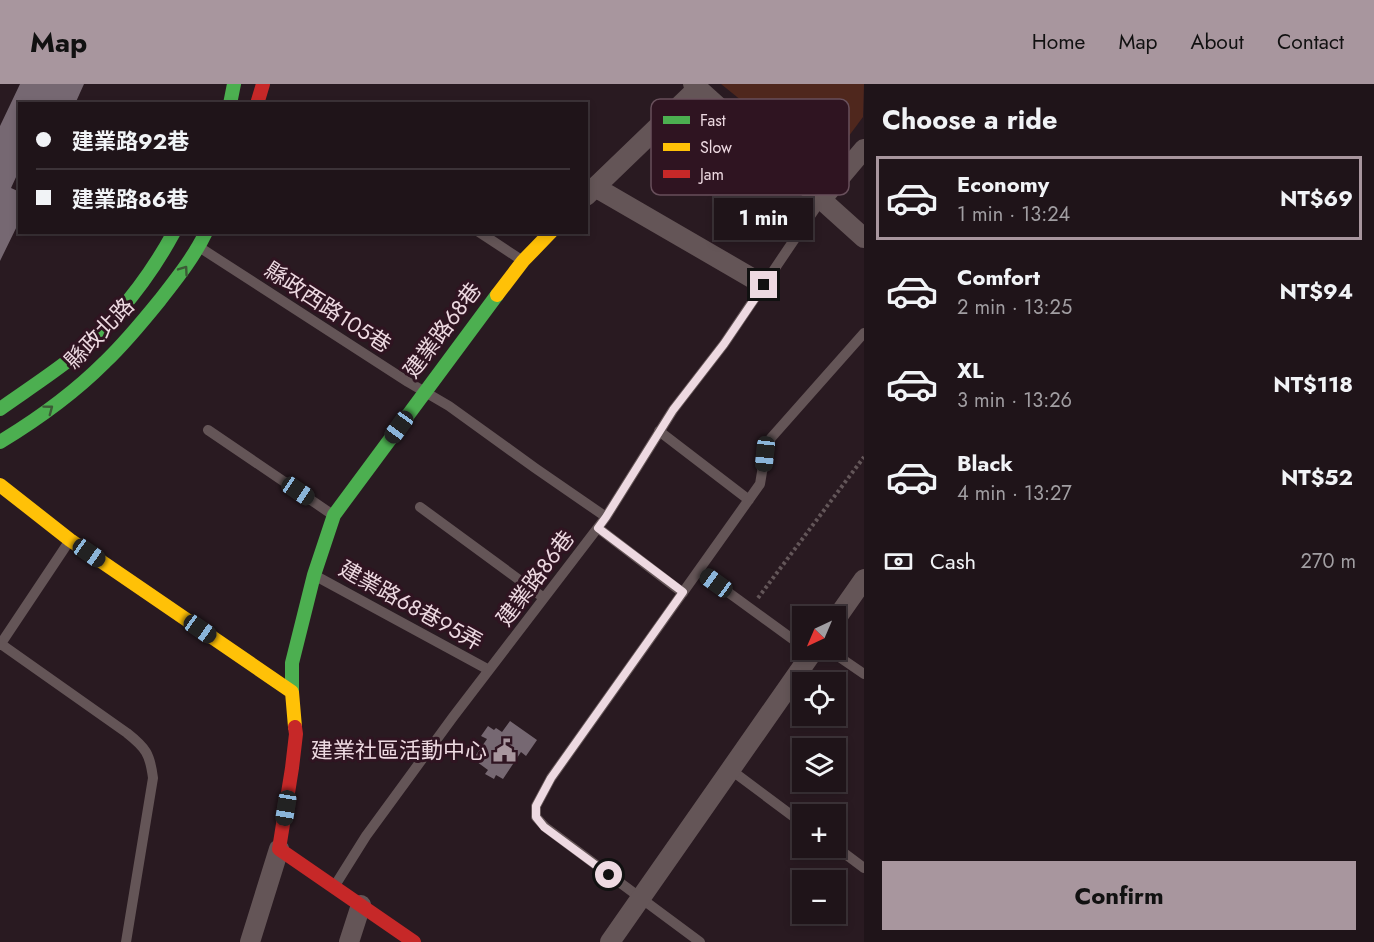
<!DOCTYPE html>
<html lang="en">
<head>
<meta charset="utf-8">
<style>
  body { margin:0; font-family:Jost,"Noto Sans TC",sans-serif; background:#2c2126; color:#f1f3f6; height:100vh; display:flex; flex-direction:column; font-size:22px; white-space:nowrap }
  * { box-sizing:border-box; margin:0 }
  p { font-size:20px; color:#a19ea2 }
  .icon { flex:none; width:33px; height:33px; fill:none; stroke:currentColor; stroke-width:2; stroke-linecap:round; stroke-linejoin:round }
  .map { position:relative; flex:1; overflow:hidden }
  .details { display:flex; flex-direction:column; background:#1f1419; width:510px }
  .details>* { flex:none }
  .guide { position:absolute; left:18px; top:18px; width:570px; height:132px; border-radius:0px; box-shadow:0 3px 9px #0003,0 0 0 2px #3c3338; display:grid; align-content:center; height:132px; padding:0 18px; background:#1f1419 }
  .needle { width:39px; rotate:224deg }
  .buttons { position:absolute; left:792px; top:522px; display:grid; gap:12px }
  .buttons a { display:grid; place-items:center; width:54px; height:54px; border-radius:0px; background:#1f1419; box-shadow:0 3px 9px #0003,0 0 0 2px #3c3338; font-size:30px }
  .end { position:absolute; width:27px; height:27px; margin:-14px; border:8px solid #edd9e1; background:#111; box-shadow:0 0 0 3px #111 }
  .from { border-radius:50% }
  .bubble { position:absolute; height:42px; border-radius:0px; background:#1f1419; box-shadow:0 3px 9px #0003,0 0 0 2px #3c3338; font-size:20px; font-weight:700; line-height:42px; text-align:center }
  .car { position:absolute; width:18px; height:36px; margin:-18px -9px; border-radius:8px; box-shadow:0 0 4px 2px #0007; background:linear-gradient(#222 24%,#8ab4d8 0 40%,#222 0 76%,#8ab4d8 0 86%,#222 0) }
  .guide b { display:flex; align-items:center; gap:21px; height:57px; font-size:22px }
  .guide b+b { border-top:2px solid #3c3338 }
  .guide i { width:15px; height:15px; background:#f1f3f6 }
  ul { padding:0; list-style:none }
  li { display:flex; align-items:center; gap:18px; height:84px; margin:0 12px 9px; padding:0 6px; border:3px solid transparent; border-radius:0px }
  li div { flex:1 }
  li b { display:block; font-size:22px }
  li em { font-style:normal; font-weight:700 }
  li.current { border-color:#a8969e }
  li>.icon { width:54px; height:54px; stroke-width:1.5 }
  h2 { padding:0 18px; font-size:27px; line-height:72px }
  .pay { display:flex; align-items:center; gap:15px; height:66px; padding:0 18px; font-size:22px }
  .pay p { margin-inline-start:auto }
  .cta { display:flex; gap:12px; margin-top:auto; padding:12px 18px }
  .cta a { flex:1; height:69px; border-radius:0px; background:#a8969e; color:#111; font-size:24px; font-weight:700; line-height:69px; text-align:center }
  header { display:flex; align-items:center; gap:36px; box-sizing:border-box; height:84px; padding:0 30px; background:#a8969e; color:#111 }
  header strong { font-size:28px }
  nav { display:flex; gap:33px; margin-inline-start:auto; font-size:21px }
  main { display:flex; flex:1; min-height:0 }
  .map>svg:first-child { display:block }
  .green { fill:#4f271d }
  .building { fill:#766872 }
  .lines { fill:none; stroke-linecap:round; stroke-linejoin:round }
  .path { stroke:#635659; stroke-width:4; stroke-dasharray:3 3; stroke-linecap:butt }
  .lane { stroke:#645557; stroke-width:10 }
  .street { stroke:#645557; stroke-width:20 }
  .fast { stroke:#4caf50; stroke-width:14 }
  .slow { stroke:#ffc107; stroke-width:14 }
  .jam { stroke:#c62828; stroke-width:14 }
  .oneway { stroke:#3c5a36 }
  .route { stroke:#edd9e1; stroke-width:8 }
  .labels { text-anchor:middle; stroke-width:6; stroke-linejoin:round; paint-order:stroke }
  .street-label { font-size:22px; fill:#edd9e1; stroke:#2f1421 }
  .poi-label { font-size:22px; fill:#edd9e1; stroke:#2f1421; text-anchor:end }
  .key { fill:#2f1421; stroke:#684f5b; stroke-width:1.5 }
  .key-label { font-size:16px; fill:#edd9e1 }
</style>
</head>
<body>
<header>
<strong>Map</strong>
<nav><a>Home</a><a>Map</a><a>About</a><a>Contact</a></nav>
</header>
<main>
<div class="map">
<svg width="864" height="858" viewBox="0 0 864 858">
  <rect width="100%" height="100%" fill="#291a21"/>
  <!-- green -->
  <path class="green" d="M721 0H864L863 33 825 84Z"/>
  <!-- building -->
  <path class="building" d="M20 0H84L75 20H20V93L17 91 11 104 20 108V136L0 177V42Z
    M510 637 537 656 526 672 521 668 503 695 496 691 494 695 485 690 488 686 473 675 487 655 481 652 488 642 494 646 496 644 502 648Z"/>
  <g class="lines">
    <!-- path -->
    <path class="path" d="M758 514 864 373"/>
    <!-- lane -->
    <path class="lane" d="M479 148 523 177
      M199 163 408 298 449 322 535 384 606 433
      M208 346 333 431
      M659 347 749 416
      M420 423 544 514
      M598 444 683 509
      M699 487 802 562
      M314 491 489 586
      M1 560 127 649C146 664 150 670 153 694L126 858
      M0 561 70 456
      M829 566 864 590
      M731 686 802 739
      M836 763 864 784
      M334 803 366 752 453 633 606 433 673 326 724 260 821 116
      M700 858 545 743 536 733V722L551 694 760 400 765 370 771 354 864 249"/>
    <!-- street -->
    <path class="street" d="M693 0 864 154
      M595 103 764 201
      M586 112 698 4
      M821 116 864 65
      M836 535 864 495
      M250 858 279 765
      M349 858 361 821
      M610 858 814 566"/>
    <!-- fast -->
    <path class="fast" d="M230 20 234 0
      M0 325C21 310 44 295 65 279 109 244 147 198 174 148
      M0 358C38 335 74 309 105 278 125 259 143 237 160 216 177 194 194 173 206 148
      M292 608V579L314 491 334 431 497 211"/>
    <!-- slow -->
    <path class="slow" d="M497 211 523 177 551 148
      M0 401 70 456 292 608 295 643"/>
    <!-- jam -->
    <path class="jam" d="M257 20 263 0
      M295 643 296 650 292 684 279 765 414 858"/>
  </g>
  <!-- one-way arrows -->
  <defs><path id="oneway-chevron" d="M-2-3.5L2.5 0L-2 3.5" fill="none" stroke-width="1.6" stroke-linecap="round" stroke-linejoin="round" transform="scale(1.5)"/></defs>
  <g class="oneway">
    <use href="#oneway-chevron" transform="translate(184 186) rotate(-55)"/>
    <use href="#oneway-chevron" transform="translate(49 325) rotate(-37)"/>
  </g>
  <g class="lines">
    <!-- route -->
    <path class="route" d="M609 791 544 743 536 733V722L551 694 683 508 598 444 606 433 673 326 724 260 764 201"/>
  </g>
  <!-- icons -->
  <defs>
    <symbol id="civic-bare" viewBox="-9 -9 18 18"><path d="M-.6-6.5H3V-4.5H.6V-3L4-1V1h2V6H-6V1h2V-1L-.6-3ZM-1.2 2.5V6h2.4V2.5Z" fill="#a8969e" stroke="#2f1421" stroke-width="2.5" paint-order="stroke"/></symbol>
  </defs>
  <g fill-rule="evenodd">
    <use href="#civic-bare" x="488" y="650" width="33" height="33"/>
  </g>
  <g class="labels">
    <!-- street labels -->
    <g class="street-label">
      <text transform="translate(328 223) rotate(33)" y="8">縣政西路105巷</text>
      <text transform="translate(442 246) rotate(-53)" y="8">建業路68巷</text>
      <text transform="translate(99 249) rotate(-46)" y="8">縣政北路</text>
      <text transform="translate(535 494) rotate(-53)" y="8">建業路86巷</text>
      <text transform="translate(411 521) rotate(29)" y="8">建業路68巷95弄</text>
    </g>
    <!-- poi labels -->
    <g class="poi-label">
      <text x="487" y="674">建業社區活動中心</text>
    </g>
  </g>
  <!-- legend -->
  <rect x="651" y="15" width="198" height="96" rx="9" class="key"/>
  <rect x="663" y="32" width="27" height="8" fill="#4caf50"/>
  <rect x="663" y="59" width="27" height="8" fill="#ffc107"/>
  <rect x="663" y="86" width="27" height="8" fill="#c62828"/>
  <g class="key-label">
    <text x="700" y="42">Fast</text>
    <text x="700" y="69">Slow</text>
    <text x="700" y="96">Jam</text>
  </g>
</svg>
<div class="buttons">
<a><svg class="needle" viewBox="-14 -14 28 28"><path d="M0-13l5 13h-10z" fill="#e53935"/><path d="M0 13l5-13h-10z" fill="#a19ea2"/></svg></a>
<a><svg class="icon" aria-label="locate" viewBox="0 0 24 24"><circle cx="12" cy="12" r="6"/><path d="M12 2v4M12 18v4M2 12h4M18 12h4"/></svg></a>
<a><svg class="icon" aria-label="layers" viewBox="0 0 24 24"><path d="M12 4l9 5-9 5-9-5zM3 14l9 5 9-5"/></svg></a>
<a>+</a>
<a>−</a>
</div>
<i class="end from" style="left:609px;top:791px"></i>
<i class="end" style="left:764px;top:201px"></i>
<div class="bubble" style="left:714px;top:114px;width:99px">1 min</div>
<i class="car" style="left:399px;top:343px;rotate:216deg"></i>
<i class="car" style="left:765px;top:370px;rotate:186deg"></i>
<i class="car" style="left:298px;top:407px;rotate:124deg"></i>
<i class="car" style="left:89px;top:469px;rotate:125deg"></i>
<i class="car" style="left:716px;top:499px;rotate:306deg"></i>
<i class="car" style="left:200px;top:545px;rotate:125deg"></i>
<i class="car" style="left:286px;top:724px;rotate:189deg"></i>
<div class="guide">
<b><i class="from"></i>建業路92巷</b>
<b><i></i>建業路86巷</b>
</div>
</div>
<section class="details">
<h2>Choose a ride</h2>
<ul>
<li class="current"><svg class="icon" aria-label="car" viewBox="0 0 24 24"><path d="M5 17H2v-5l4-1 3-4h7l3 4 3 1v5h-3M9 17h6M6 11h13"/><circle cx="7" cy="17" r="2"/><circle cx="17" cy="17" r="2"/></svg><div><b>Economy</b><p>1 min · 13:24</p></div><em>NT$69</em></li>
<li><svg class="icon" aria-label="car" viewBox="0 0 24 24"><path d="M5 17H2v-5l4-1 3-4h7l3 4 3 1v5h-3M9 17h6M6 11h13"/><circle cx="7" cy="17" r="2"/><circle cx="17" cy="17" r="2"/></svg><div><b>Comfort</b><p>2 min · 13:25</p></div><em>NT$94</em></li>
<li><svg class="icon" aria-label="car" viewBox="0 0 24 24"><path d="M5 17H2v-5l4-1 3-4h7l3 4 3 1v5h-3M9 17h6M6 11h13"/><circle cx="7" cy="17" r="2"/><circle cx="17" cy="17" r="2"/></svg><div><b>XL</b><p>3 min · 13:26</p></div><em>NT$118</em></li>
<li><svg class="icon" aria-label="car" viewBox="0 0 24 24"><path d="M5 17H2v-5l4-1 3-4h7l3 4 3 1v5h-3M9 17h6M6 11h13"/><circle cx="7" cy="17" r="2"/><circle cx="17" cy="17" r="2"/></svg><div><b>Black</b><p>4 min · 13:27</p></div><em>NT$52</em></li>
</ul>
<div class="pay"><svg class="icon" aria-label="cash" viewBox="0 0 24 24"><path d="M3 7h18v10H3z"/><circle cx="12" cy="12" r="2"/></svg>Cash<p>270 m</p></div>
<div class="cta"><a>Confirm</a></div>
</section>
</main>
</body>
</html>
